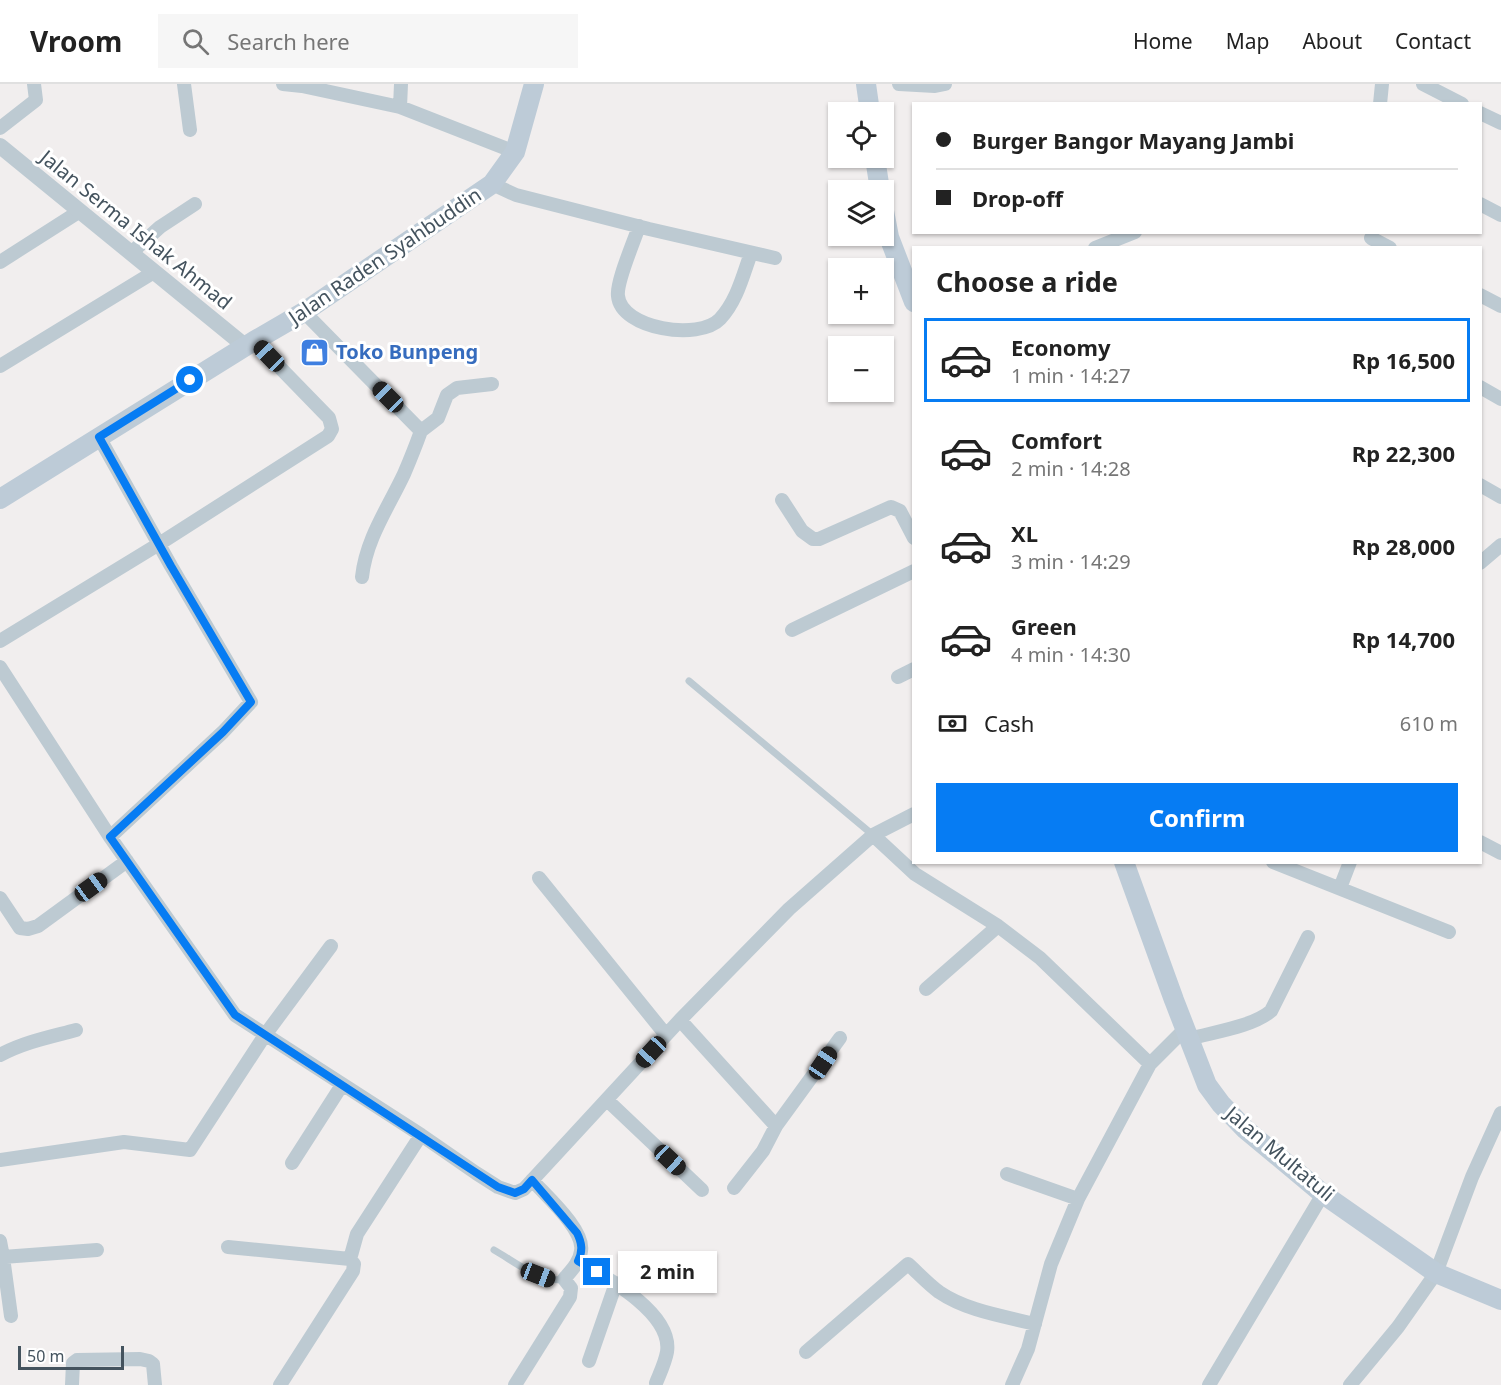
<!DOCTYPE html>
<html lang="en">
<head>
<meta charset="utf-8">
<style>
  body { margin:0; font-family:"Noto Sans",sans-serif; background:#f6f6f6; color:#222; height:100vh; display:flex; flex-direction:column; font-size:22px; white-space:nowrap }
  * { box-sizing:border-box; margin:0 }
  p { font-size:20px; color:#767676 }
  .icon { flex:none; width:33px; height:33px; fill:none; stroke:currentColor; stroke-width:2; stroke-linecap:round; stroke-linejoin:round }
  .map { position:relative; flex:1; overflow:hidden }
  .sheet { position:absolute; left:912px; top:162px; width:570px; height:618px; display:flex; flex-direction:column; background:#fff; border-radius:0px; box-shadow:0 2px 4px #0004 }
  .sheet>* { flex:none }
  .top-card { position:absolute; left:912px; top:18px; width:570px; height:132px; border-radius:0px; box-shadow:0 2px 4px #0004; display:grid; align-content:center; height:132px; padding:0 24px; background:#fff }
  .tools { position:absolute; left:828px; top:18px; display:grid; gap:12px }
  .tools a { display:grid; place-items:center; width:66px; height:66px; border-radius:0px; background:#fff; box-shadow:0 2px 4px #0004; font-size:30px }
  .scale { position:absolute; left:18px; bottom:15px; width:106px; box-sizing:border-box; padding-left:6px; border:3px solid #44535e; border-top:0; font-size:16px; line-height:21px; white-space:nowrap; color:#44535e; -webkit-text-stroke:4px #fff; paint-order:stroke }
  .end { position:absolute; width:27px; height:27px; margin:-14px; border:8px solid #067cf3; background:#fff; box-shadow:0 0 0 3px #fff }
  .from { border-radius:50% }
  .bubble { position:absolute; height:42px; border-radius:0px; background:#fff; box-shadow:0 2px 4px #0004; font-size:20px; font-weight:700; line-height:42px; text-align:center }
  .car { position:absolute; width:18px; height:36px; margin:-18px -9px; border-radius:8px; box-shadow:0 0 4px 2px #0007; background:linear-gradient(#222 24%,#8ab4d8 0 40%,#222 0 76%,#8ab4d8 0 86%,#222 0) }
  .top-card b { display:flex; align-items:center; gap:21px; height:57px; font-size:22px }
  .top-card b+b { border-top:2px solid #e0e0e0 }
  .top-card i { width:15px; height:15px; background:#222 }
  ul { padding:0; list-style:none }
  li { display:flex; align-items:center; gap:18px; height:84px; margin:0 12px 9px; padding:0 12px; border:3px solid transparent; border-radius:0px }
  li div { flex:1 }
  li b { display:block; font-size:22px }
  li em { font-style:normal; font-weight:700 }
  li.on { border-color:#067cf3 }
  li>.icon { width:54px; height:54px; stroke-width:1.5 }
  h2 { padding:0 24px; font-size:27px; line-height:72px }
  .pay { display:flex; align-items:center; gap:15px; height:66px; padding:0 24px; font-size:22px }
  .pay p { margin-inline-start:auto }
  .button { display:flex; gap:12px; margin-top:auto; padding:12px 24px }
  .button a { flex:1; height:69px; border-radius:0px; background:#067cf3; color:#fff; font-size:24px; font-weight:700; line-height:69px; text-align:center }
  header { display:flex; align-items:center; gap:36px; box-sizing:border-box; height:84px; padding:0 30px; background:#fff; border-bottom:2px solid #e0e0e0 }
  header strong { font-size:28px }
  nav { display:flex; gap:33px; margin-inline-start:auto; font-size:21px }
  .search { width:420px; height:54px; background:#f6f6f6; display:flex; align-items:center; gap:15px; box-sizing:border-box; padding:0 21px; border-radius:0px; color:#767676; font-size:22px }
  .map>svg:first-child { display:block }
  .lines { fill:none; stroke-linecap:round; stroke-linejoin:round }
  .service { stroke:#bdcad2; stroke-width:7 }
  .minor { stroke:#bdcad2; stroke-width:14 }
  .tertiary { stroke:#bdcad2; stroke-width:16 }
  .secondary { stroke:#bdcbd7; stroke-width:20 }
  .route { stroke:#067cf3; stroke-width:8 }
  .labels { text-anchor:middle; stroke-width:6; stroke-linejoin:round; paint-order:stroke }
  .street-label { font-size:20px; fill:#44535e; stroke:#fff }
  .shop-label { font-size:20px; font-weight:bold; fill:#366cbe; stroke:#fff; text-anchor:start }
</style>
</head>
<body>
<header>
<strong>Vroom</strong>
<div class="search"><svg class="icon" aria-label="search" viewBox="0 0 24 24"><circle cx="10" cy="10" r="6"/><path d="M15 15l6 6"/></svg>Search here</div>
<nav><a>Home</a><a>Map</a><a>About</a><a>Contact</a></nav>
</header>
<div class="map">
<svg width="1501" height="1301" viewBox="0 0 1501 1301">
  <rect width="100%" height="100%" fill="#f1eeee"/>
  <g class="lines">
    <!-- service -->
    <path class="service" d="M689 597 873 751
      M494 1166C514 1177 541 1200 564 1195"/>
    <!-- minor -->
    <path class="minor" d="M184 0 190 46
      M283 0 302 2
      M302 0V2L400 23 515 68
      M899 0 935 2 945 0
      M1423 0 1462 20
      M1380 20 1382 0
      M400 23 401 0
      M1480 29 1501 39
      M0 44 36 16 34 0
      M492 100 516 111 649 145 775 174
      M1480 120 1501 131
      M639 142C634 158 616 198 618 212 621 245 699 257 720 235 737 217 743 191 751 169
      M1371 154 1390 164
      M1095 164 1135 148
      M131 169 160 143 195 120
      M0 178 80 127
      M1480 211 1501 222
      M304 228 421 347C416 361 410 376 404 390 388 424 366 455 362 493
      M0 282 154 188
      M1480 303 1501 315
      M421 347 438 334 447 311 457 304 492 300
      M99 353 171 482 251 618 223 648 110 753
      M1480 401 1501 413
      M782 416 802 447 813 455H819L891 423 900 427 914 454
      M1480 479 1501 461
      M792 546 914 487
      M0 557 159 460 328 352 332 345 329 334 254 257
      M0 583 110 753 235 931 421 1051 476 1089 498 1103 515 1109 524 1105 680 936 789 825 873 751 914 730
      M898 593 914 585
      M873 751 915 790 998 842 1040 874 1150 980
      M1480 758 1501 769
      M1273 778 1449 848
      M539 794 666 951
      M1340 804 1350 778
      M0 814 20 844 28 845 38 842 127 777
      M926 905 998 842
      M680 936 776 1042
      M1189 955C1213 948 1252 943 1271 927L1308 853
      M0 971C24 958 50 953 76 946
      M607 1016 702 1106
      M0 1076 124 1058 190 1066 265 951 331 862
      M292 1079 342 1001
      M1007 1090 1078 1115
      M734 1104 763 1067 776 1042 840 954
      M0 1157 3 1173 97 1166
      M228 1163 350 1175
      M3 1173 11 1232
      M578 1177C606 1193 673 1229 667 1268 665 1279 660 1289 656 1299
      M806 1268 908 1180C918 1189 928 1200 939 1208 967 1227 1003 1232 1035 1240
      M589 1277 616 1199
      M72 1301 73 1279 77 1276 140 1275 149 1277 153 1280 155 1301
      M280 1301 353 1187 354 1180 350 1175 357 1150 421 1051
      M515 1301 570 1213 571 1204 564 1195C571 1187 580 1178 581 1167 585 1146 546 1112 532 1096
      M1012 1301 1028 1265 1051 1180 1078 1115 1150 980 1185 945
      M1209 1301 1323 1110
      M1350 1301 1398 1243 1436 1189 1472 1093 1501 1029"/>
    <!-- tertiary -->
    <path class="tertiary" d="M0 62 245 262"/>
    <!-- secondary -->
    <path class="secondary" d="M866 0 870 28
      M875 74 880 106
      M884 127 889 153 914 218
      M0 415 254 257 304 228 492 100 515 68 534 0
      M1124 778 1174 916 1207 1001 1221 1020 1245 1045 1323 1110 1436 1189 1501 1216"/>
  </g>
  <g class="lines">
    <!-- route -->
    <path class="route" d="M190 296 99 353 171 482 251 618 223 648 110 753 235 931 498 1103 515 1109 524 1105 532 1096 577 1149C582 1159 583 1167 578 1177L597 1188"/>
  </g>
  <!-- icons -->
  <defs>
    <symbol id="shop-square" viewBox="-11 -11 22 22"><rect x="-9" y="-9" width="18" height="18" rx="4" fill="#3f7fe0" stroke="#fff"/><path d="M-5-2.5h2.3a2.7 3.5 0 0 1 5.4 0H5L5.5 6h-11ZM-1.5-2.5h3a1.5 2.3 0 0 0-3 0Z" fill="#fff"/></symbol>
  </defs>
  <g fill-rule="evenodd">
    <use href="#shop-square" x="298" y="252" width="33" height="33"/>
  </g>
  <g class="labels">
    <!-- street labels -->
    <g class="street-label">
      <text transform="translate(136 146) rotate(39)" y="7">Jalan Serma Ishak Ahmad</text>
      <text transform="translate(385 172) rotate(-34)" y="7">Jalan Raden Syahbuddin</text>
      <text transform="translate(1280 1070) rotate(40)" y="7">Jalan Multatuli</text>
    </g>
    <!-- shop labels -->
    <g class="shop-label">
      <text x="336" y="275">Toko Bunpeng</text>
    </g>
  </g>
</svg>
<div class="tools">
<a><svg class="icon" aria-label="locate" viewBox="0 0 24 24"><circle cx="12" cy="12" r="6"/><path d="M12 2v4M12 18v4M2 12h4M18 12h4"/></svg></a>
<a><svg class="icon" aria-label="layers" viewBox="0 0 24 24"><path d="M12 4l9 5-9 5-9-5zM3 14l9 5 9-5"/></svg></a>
<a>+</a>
<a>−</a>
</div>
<div class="scale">50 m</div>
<i class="end from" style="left:190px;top:296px"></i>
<i class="end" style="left:597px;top:1188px"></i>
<div class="bubble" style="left:618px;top:1167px;width:99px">2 min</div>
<i class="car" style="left:269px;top:272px;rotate:316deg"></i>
<i class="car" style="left:388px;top:313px;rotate:315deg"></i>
<i class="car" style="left:91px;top:803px;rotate:54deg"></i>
<i class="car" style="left:651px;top:968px;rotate:223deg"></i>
<i class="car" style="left:823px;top:979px;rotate:34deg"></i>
<i class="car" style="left:670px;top:1076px;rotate:133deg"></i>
<i class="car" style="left:538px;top:1191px;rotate:111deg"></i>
<div class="top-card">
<b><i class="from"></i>Burger Bangor Mayang Jambi</b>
<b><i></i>Drop-off</b>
</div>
<section class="sheet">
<h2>Choose a ride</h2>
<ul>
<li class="on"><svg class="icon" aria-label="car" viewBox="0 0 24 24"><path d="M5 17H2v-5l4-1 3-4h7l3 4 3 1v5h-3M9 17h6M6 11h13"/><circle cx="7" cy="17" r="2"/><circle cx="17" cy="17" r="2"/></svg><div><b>Economy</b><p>1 min · 14:27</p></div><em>Rp 16,500</em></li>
<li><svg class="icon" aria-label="car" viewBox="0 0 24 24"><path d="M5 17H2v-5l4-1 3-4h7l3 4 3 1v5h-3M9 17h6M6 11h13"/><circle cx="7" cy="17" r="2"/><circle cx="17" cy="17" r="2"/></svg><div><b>Comfort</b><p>2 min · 14:28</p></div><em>Rp 22,300</em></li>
<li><svg class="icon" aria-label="car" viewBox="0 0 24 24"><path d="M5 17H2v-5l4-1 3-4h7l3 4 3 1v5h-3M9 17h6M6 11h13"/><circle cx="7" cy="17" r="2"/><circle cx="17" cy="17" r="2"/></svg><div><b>XL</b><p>3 min · 14:29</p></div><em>Rp 28,000</em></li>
<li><svg class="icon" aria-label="car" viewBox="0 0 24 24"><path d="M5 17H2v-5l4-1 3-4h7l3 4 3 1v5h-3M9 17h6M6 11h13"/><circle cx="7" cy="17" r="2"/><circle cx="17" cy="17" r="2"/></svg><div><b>Green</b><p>4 min · 14:30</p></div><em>Rp 14,700</em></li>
</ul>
<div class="pay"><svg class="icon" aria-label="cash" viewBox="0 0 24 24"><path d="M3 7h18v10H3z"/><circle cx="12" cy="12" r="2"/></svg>Cash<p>610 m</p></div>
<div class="button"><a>Confirm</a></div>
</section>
</div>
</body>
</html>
